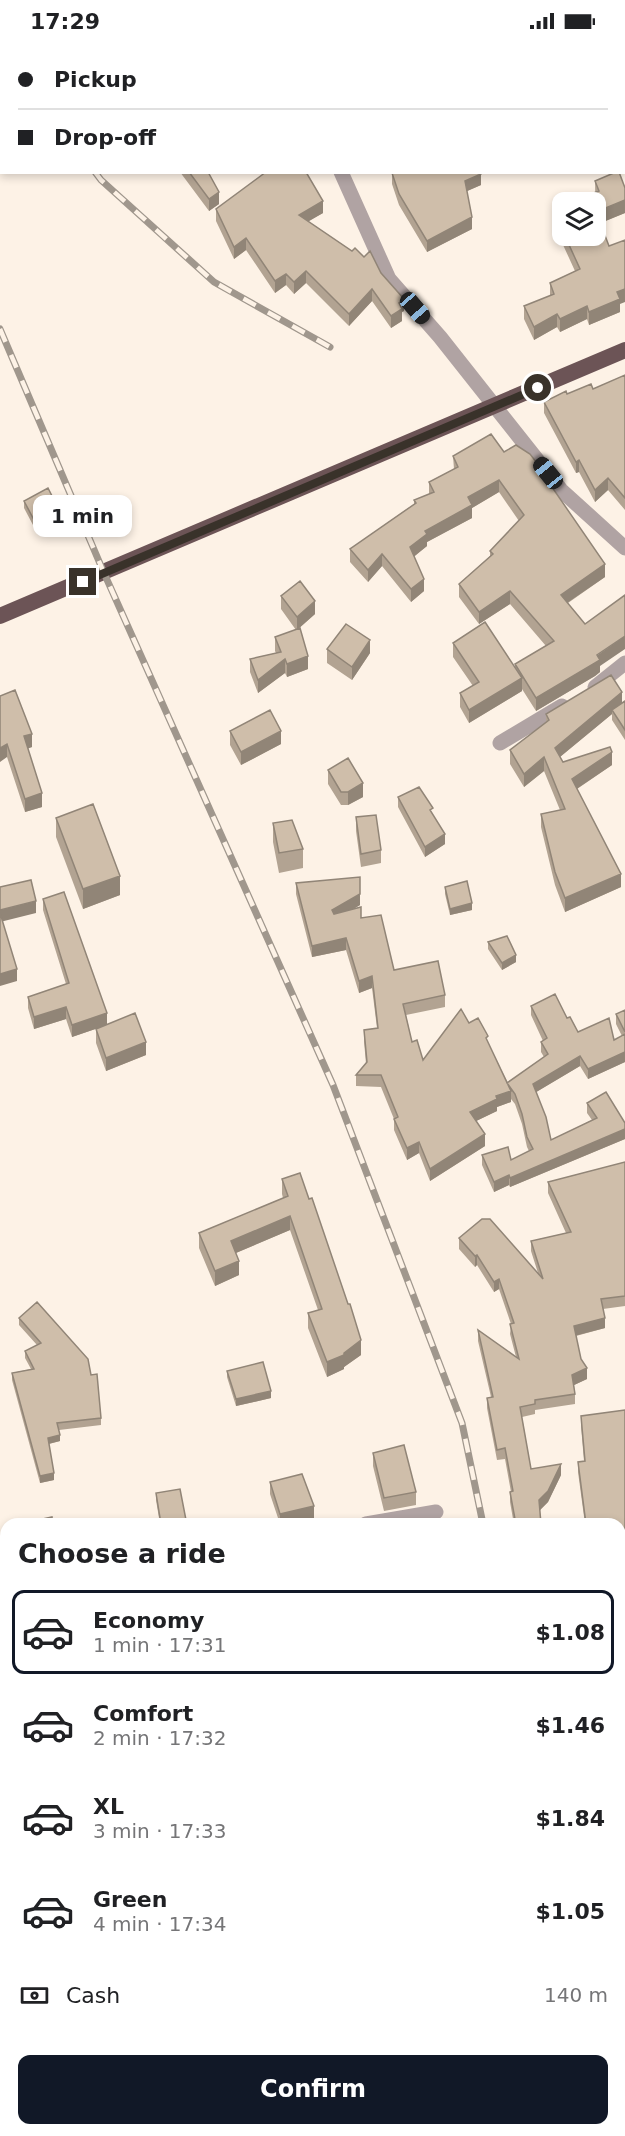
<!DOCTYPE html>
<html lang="en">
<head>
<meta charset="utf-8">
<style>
  body { margin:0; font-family:"DejaVu Sans",sans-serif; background:#f6f6f6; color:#202124; height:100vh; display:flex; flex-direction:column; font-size:22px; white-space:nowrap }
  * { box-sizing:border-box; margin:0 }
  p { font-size:20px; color:#757577 }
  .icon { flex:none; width:33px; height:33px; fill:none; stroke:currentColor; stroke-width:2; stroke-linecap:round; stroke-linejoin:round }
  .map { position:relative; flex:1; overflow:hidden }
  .sheet { position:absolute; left:0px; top:1476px; width:626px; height:618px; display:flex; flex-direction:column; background:#fff; border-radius:18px 18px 0 0; box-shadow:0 3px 9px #0003 }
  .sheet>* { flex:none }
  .banner { position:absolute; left:0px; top:0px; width:626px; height:132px; box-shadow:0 3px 9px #0003; display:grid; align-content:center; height:132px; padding:0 18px; background:#fff }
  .controls { position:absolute; left:552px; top:150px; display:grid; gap:12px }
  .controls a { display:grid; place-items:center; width:54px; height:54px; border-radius:12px; background:#fff; box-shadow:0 3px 9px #0003; font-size:30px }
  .end { position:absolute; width:27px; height:27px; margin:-14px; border:8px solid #39322a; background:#fff; box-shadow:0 0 0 3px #fff }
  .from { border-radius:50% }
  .bubble { position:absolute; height:42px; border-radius:12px; background:#fff; box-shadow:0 3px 9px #0003; font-size:20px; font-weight:600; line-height:42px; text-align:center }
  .car { position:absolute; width:18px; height:36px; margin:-18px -9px; border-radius:8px; box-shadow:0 0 4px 2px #0007; background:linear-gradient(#222 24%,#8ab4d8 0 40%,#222 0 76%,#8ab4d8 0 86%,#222 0) }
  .banner b { display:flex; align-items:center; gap:21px; height:57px; font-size:22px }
  .banner b+b { border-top:2px solid #e0e0e0 }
  .banner i { width:15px; height:15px; background:#202124 }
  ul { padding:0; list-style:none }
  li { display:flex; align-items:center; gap:18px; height:84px; margin:0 12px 9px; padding:0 6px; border:3px solid transparent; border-radius:12px }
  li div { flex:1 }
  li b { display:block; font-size:22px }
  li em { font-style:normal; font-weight:600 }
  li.current { border-color:#111827 }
  li>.icon { width:54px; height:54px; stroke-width:1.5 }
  h2 { padding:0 18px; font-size:27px; line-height:72px }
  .pay { display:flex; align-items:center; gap:15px; height:66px; padding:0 18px; font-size:22px }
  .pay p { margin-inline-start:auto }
  .cta { display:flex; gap:12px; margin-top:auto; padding:12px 18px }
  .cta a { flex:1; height:69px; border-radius:12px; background:#111827; color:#fff; font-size:24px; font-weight:600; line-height:69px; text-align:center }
  .status { display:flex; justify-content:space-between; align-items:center; height:42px; padding:0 30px; background:#fff; direction:ltr }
  .status svg { height:16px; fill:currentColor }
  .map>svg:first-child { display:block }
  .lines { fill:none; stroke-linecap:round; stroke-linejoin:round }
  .minor { stroke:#b0a3a3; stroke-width:15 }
  .trunk { stroke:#6c5456; stroke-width:16 }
  .rail-casing { stroke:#a0978d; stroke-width:7 }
  .rail { stroke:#fdf2e6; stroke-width:4.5; stroke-dasharray:14; stroke-linecap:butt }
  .wall { fill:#b2a392 }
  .shaded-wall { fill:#918577 }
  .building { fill:#cfbeaa; stroke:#918577; stroke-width:1.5 }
  .route { stroke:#39322a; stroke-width:8 }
</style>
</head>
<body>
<div class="status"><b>17:29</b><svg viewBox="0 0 49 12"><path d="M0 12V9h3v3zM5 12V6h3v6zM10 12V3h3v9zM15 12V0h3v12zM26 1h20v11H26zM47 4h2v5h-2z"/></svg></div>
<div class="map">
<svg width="625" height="2094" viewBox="0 0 625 2094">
  <rect width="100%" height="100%" fill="#fdf2e6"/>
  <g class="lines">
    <!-- minor -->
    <path class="minor" d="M298 0V2
      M623 2 625 1
      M341 130 389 237 440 295 561 448 625 506
      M595 645 625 621
      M500 701 562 664
      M366 1482 436 1470
      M0 1536H6
      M620 1771 625 1766"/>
    <!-- trunk -->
    <path class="trunk" d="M0 574 625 308"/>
    <defs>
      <path id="rail" d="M11 0V2
        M95 130 101 138 214 240 330 305
        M0 287 104 531 333 1043 462 1381 483 1482
        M521 2088 522 2094"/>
    </defs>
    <!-- rail casing -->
    <use href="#rail" class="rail-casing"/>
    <!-- rail -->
    <use href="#rail" class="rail"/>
  </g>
  <!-- wall -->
  <path class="wall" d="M77 0H123L124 2H78Z
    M180 130H208L219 162 209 169Z
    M392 131 481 143 467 149 472 187 427 210 399 163 392 142Z
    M595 139 625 146V171L600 181 620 262V270L589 283 587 277 560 290 557 285 534 298 524 277V264L550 254V241L575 229 553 181V168L562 164V194H596Z
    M216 167 323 171 308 179 381 231 404 269 402 270V279L391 286 372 259 349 284 306 241 294 252 286 243 275 251 246 208 234 217 216 179Z
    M625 333V468L608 448 595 460 579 430 576 431 544 371V360L567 352 593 347Z
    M504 410 547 438 605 535 568 561 600 624V630L595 634 536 669 522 647V649L469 681 460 665V651L473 644 453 615V601L515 625V622L546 604 510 562 479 582 459 555V542L490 514V509L519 479 499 450 472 466V476L427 500V504L414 514 424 549 411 560 382 524 368 540 350 520V507L414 462V458L429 452V440L454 427 453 414Z
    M24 459 57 471 33 483 24 466Z
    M281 554 315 572 298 587 308 627 287 635 285 631 258 651 250 630V617L276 611 275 609V595L296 588 281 567Z
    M327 607 370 611 352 638 327 621Z
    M0 654 32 705 28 706 42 765 25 770 7 715Z
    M625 659V698L612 678V672L560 715 563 720 612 723 577 747 621 845 565 870 555 843 541 785V772L560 768 544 729 524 745 510 722V708L546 681V672L622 661Z
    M230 689 281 702 241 723 230 703Z
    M328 728 363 755 348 763H341L328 742Z
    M398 755 433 774 445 802 425 815 398 765Z
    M356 775 381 808V821L361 825 356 789Z
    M56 776 120 853 83 867 56 795Z
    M273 781 303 807V826L279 831 273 800Z
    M296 841 360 863 355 866 394 928 445 953V965L406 973 412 1000 423 1018 469 981 488 1002 508 1041 544 1015 541 1010V1000L543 999 531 973V964L567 976 578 990 614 998 622 994 616 982V972L625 968V1020L588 1037 580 1024 536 1050 551 1098 592 1078 587 1071V1061L625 1081V1097L510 1145 509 1143 494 1150 482 1123V1113L511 1118 529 1109 527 1105 522 1082 515 1062 511 1057V1060L497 1065V1069L476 1079 485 1104 430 1139 419 1111 407 1118 394 1088V1077L381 1045 356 1044V1033L366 1022 364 999V988L377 986 372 946 359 951 346 908 312 915 296 852Z
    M445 845 472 868 450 873 445 852Z
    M43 857 107 983 72 995 66 977 34 987 28 966V955L66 942 43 868Z
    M488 900 516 920 502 928 488 907Z
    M96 987 146 1013 106 1029 96 1001Z
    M625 1120V1264L603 1267 605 1286 576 1294 581 1317 587 1337 574 1343 575 1352V1362L535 1368V1372L522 1375 531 1427 561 1433 548 1460 540 1468 513 1477 510 1460V1450H511L505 1417 497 1418 487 1366V1356L491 1355 478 1299V1288L516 1315 510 1292 511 1282 499 1247 494 1250 477 1223 475 1225 459 1207V1196L538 1231 531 1209V1199L566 1191 548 1151V1140Z
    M282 1137 361 1313 344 1325V1327L327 1335 308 1286V1271L318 1268 290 1188 236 1211 239 1233 215 1244 199 1206V1191L283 1156 282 1152Z
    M19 1276 91 1333 101 1376V1383L59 1388 60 1399 49 1402 54 1438 40 1441 12 1338V1331L31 1327 25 1316V1309L37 1303 19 1283Z
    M227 1329 271 1356 236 1364 227 1335Z
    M625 1368V1588H620V1482H585L578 1430V1420L584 1419 581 1384V1374Z
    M373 1411 416 1450V1463L384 1469 373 1424Z
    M270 1440 314 1476 287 1482H280L270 1452Z
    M156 1451 186 1478V1482H160L156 1458Z
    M620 1617 621 1629H625V1673H620L625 1679V1712L620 1713Z
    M6 1664V1695H5L2 1665Z
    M0 1725 6 1726V1842L0 1839Z"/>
  <!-- shaded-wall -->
  <path class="shaded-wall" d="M481 132V143L465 150V139Z
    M219 150V162L209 169V157Z
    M625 158V171L596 183V170Z
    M323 159V171L299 185V173Z
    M472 175V187L427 210V199Z
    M246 196V208L234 217V205Z
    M306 229V241L294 252V240Z
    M286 232V243L275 251V239Z
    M372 247V259L349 284V272Z
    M625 247V260L620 262V270L589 283V270L617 250Z
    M404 257V269L402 270V279L391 286V274L399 261Z
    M587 264V277L560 290V277Z
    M557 272V285L534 298V285Z
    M579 418V430L576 431V420Z
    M608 436V448L595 460V448Z
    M499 438V450L472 466V476L427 500V504L410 518V505L425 489 468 455Z
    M57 464V471L33 483V476Z
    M382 512V524L368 540V528Z
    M605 522V535L561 565V553Z
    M424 537V549L411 560V547Z
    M510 549V562L479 582V570Z
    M315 559V572L297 588V575Z
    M625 594V607L600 624V630L595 634 536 669V656Z
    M370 598V611L352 638V625Z
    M308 614V627L287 635V622Z
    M285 617V631L258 651V638Z
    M522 636V649L469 681V668Z
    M622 650V664L612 668V672L555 719V706Z
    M281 689V702L241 723V710Z
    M32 692V705L24 708V694Z
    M7 702V715L0 720V706Z
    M612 710V723L572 750V737Z
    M544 715V729L524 745V732Z
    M363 741V755L348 763V750Z
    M42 751V765L25 770V757Z
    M445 792V802L425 815V805Z
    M621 832V845L565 870V856Z
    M120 834V853L83 867V847Z
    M360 852V863L332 880V868Z
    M36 859V871L0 880V868Z
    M472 861V868L450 873V867Z
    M346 896V908L312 915V904Z
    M516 913V920L502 928V921Z
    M17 927V939L0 944V932Z
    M372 934V946L359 951V939Z
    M66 965V977L34 987V975Z
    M107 971V983L72 995V983Z
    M146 1000V1013L106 1029V1016Z
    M625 1010V1020L588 1037V1027Z
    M580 1014V1024L533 1052V1042Z
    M511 1049V1060L497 1065V1069L470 1082V1070L496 1054Z
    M625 1087V1097L510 1145V1136Z
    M485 1092V1104L430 1139V1127Z
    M419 1100V1111L407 1118V1106Z
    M509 1133V1143L494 1150V1140Z
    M290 1174V1188L231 1213V1199Z
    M477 1213V1223L475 1225V1214Z
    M239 1219V1233L215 1244V1229Z
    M499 1237V1247L494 1250V1240Z
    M605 1276V1286L574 1294V1284Z
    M361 1298V1313L344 1325V1327L327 1335V1320L344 1311Z
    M587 1326V1337L572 1344V1333Z
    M271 1349V1356L236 1364V1357Z
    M60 1393V1399L48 1402V1396Z
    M561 1422V1433L548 1460 539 1469V1458Z
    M54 1431V1438L40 1441V1434Z
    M314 1464V1476L287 1482H280V1472Z"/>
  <!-- building -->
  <path class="building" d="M87 0H123L124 2H85Z
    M128 0H213L211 2H125Z
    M345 0H409L410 2H345Z
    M432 0H471L472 2H432Z
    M514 0H578L579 2H514Z
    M625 7V37H624V8Z
    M189 130H208L219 150 209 157Z
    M266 130H306L323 159 299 173 352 209 355 206 364 215 370 209 381 231 404 257 399 261 402 267 391 274 372 247 349 272 306 229 294 240 286 232 275 239 246 196 234 205 216 167Z
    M393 130H480L481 132 465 139 472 175 427 199 399 152 392 131Z
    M616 130H619L625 146V158L596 170 609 204 625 198V247L617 250 620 257 589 270 587 264 560 277 557 272 534 285 524 264 554 252 550 241 580 227 565 194H596V160H570L599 149 595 139Z
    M562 164V189L553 168Z
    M625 333V456L608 436 595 448 579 418 576 420 544 360 566 349 567 352 591 342 593 347Z
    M491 392 504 410 516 403 530 412 547 434 545 435 605 522 561 553 585 582 625 553V594L597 613 600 618 595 621 536 656 515 622 554 599 510 549 479 570 459 542 493 512 490 509 524 473 499 438 468 455 472 463 425 489 427 492 410 505 424 537 411 547 382 512 368 528 350 507 416 461 414 458 434 450 429 440 458 425 453 414Z
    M48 446 57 464 33 476 24 459Z
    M300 539 315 559 297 575 281 554Z
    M485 580 522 636 469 668 460 651 479 640 453 601Z
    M346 582 370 598 352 625 327 607Z
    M300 586 308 614 287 622 285 617 258 638 250 617 281 610 275 595Z
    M611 633 622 650 555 706 563 720 610 705 612 710 572 737 621 832 565 856 555 830 541 772 565 767 544 715 524 732 510 708 549 678 546 672Z
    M15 648 32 692 24 694 42 751 25 757 7 702 0 706V654Z
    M625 659V688L612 668Z
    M270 668 281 689 241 710 230 689Z
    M348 716 363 741 348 750H341L328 728Z
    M419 745 433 766 430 768 445 792 425 805 398 755Z
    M93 762 120 834 83 847 56 776Z
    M376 773 381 808 361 812 356 775Z
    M292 778 303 807 279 811 273 781Z
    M360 835V852L332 868 334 872 361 865V876L381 873 394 928 438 919 445 953 403 962 412 1000 417 998 423 1018 461 967 469 981 478 976 488 994 486 996 511 1049 496 1054 497 1057 470 1070 485 1092 430 1127 419 1100 407 1106 394 1077 398 1075 381 1033H356L367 1020 364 988 378 986 372 934 359 939 346 896 312 904 296 841Z
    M31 838 36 859 0 868V845Z
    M467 839 472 861 450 867 445 845Z
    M64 850 107 971 72 983 66 965 34 975 28 955 69 941 43 857Z
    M0 871 17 927 0 932Z
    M507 894 516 913 502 921 488 900Z
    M555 952 567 976 570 975 578 990 609 976 614 998 625 992V1010L588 1027 580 1014 533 1042 546 1075 551 1098 597 1076 587 1061 606 1050 625 1081V1087L510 1136 509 1133 494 1140 482 1113 508 1105 511 1118 533 1107 527 1095 522 1072 515 1052 507 1041 548 1012 541 1000 547 996 531 964Z
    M625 968V990L616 972Z
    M135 971 146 1000 106 1016 96 987Z
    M625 1120V1254L601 1257 605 1276 574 1284 581 1317 587 1326 572 1333 575 1352 535 1358V1362L520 1365 531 1427 561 1422 548 1449 539 1458 541 1482H513V1477H515L510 1450 513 1449 505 1406 497 1408 487 1356 493 1355 478 1288 519 1317 510 1282 514 1281 499 1237 494 1240 477 1213 475 1214 459 1196 482 1177H490L543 1237 531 1199 571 1190 548 1140Z
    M300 1131 309 1157 312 1156 348 1262H350L361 1298 344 1311V1313L327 1320 308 1271 322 1267 290 1174 231 1199 239 1219 215 1229 199 1191 288 1154 282 1137Z
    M37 1260 88 1317 91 1333 97 1332 101 1376 57 1381 60 1393 48 1396 54 1431 40 1434 12 1331 34 1327 25 1309 41 1301 19 1276Z
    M263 1320 271 1349 236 1357 227 1329Z
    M625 1368V1577L620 1578V1482H586L578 1420 585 1419 581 1374Z
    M404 1403 416 1450 384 1456 373 1411Z
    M302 1432 314 1464 280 1472 270 1440Z
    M180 1447 186 1478 161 1482 156 1451Z
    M52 1475 53 1482H20Z
    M413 1477 414 1481 410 1482H389V1481Z
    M620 1617 621 1629H625V1664L620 1665Z
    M6 1664V1688H5L2 1665Z
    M620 1672 625 1679V1703L620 1704Z
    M0 1725 6 1726V1832L0 1828V1826L5 1817 0 1815Z"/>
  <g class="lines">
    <!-- route -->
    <path class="route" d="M83 540 538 346"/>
  </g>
</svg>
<div class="controls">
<a><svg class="icon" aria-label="layers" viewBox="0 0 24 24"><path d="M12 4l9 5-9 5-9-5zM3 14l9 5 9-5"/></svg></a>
</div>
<i class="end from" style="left:538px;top:346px"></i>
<i class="end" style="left:83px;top:540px"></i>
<div class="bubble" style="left:33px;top:453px;width:99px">1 min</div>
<i class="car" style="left:415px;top:266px;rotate:139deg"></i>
<i class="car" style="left:548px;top:431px;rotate:321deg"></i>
<div class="banner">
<b><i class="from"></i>Pickup</b>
<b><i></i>Drop-off</b>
</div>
<section class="sheet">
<h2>Choose a ride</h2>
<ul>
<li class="current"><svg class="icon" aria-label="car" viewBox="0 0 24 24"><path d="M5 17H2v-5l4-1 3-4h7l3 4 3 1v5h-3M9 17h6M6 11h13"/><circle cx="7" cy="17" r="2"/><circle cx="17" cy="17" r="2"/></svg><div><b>Economy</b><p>1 min · 17:31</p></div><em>$1.08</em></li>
<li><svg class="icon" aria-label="car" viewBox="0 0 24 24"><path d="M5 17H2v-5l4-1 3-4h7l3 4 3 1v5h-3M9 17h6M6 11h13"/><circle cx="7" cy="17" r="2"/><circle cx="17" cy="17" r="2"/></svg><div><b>Comfort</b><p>2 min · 17:32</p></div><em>$1.46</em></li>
<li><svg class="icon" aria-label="car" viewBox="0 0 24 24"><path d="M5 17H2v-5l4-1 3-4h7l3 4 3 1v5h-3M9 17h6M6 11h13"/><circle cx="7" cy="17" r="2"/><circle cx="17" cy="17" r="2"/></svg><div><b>XL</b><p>3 min · 17:33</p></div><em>$1.84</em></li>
<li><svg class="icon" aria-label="car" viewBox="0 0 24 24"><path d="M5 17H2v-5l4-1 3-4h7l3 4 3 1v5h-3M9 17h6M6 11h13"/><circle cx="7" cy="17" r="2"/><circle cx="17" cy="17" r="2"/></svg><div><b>Green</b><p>4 min · 17:34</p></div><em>$1.05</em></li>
</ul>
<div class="pay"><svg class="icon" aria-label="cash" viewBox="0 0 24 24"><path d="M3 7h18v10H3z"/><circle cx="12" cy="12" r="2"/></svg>Cash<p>140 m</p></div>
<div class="cta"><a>Confirm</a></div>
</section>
</div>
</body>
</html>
